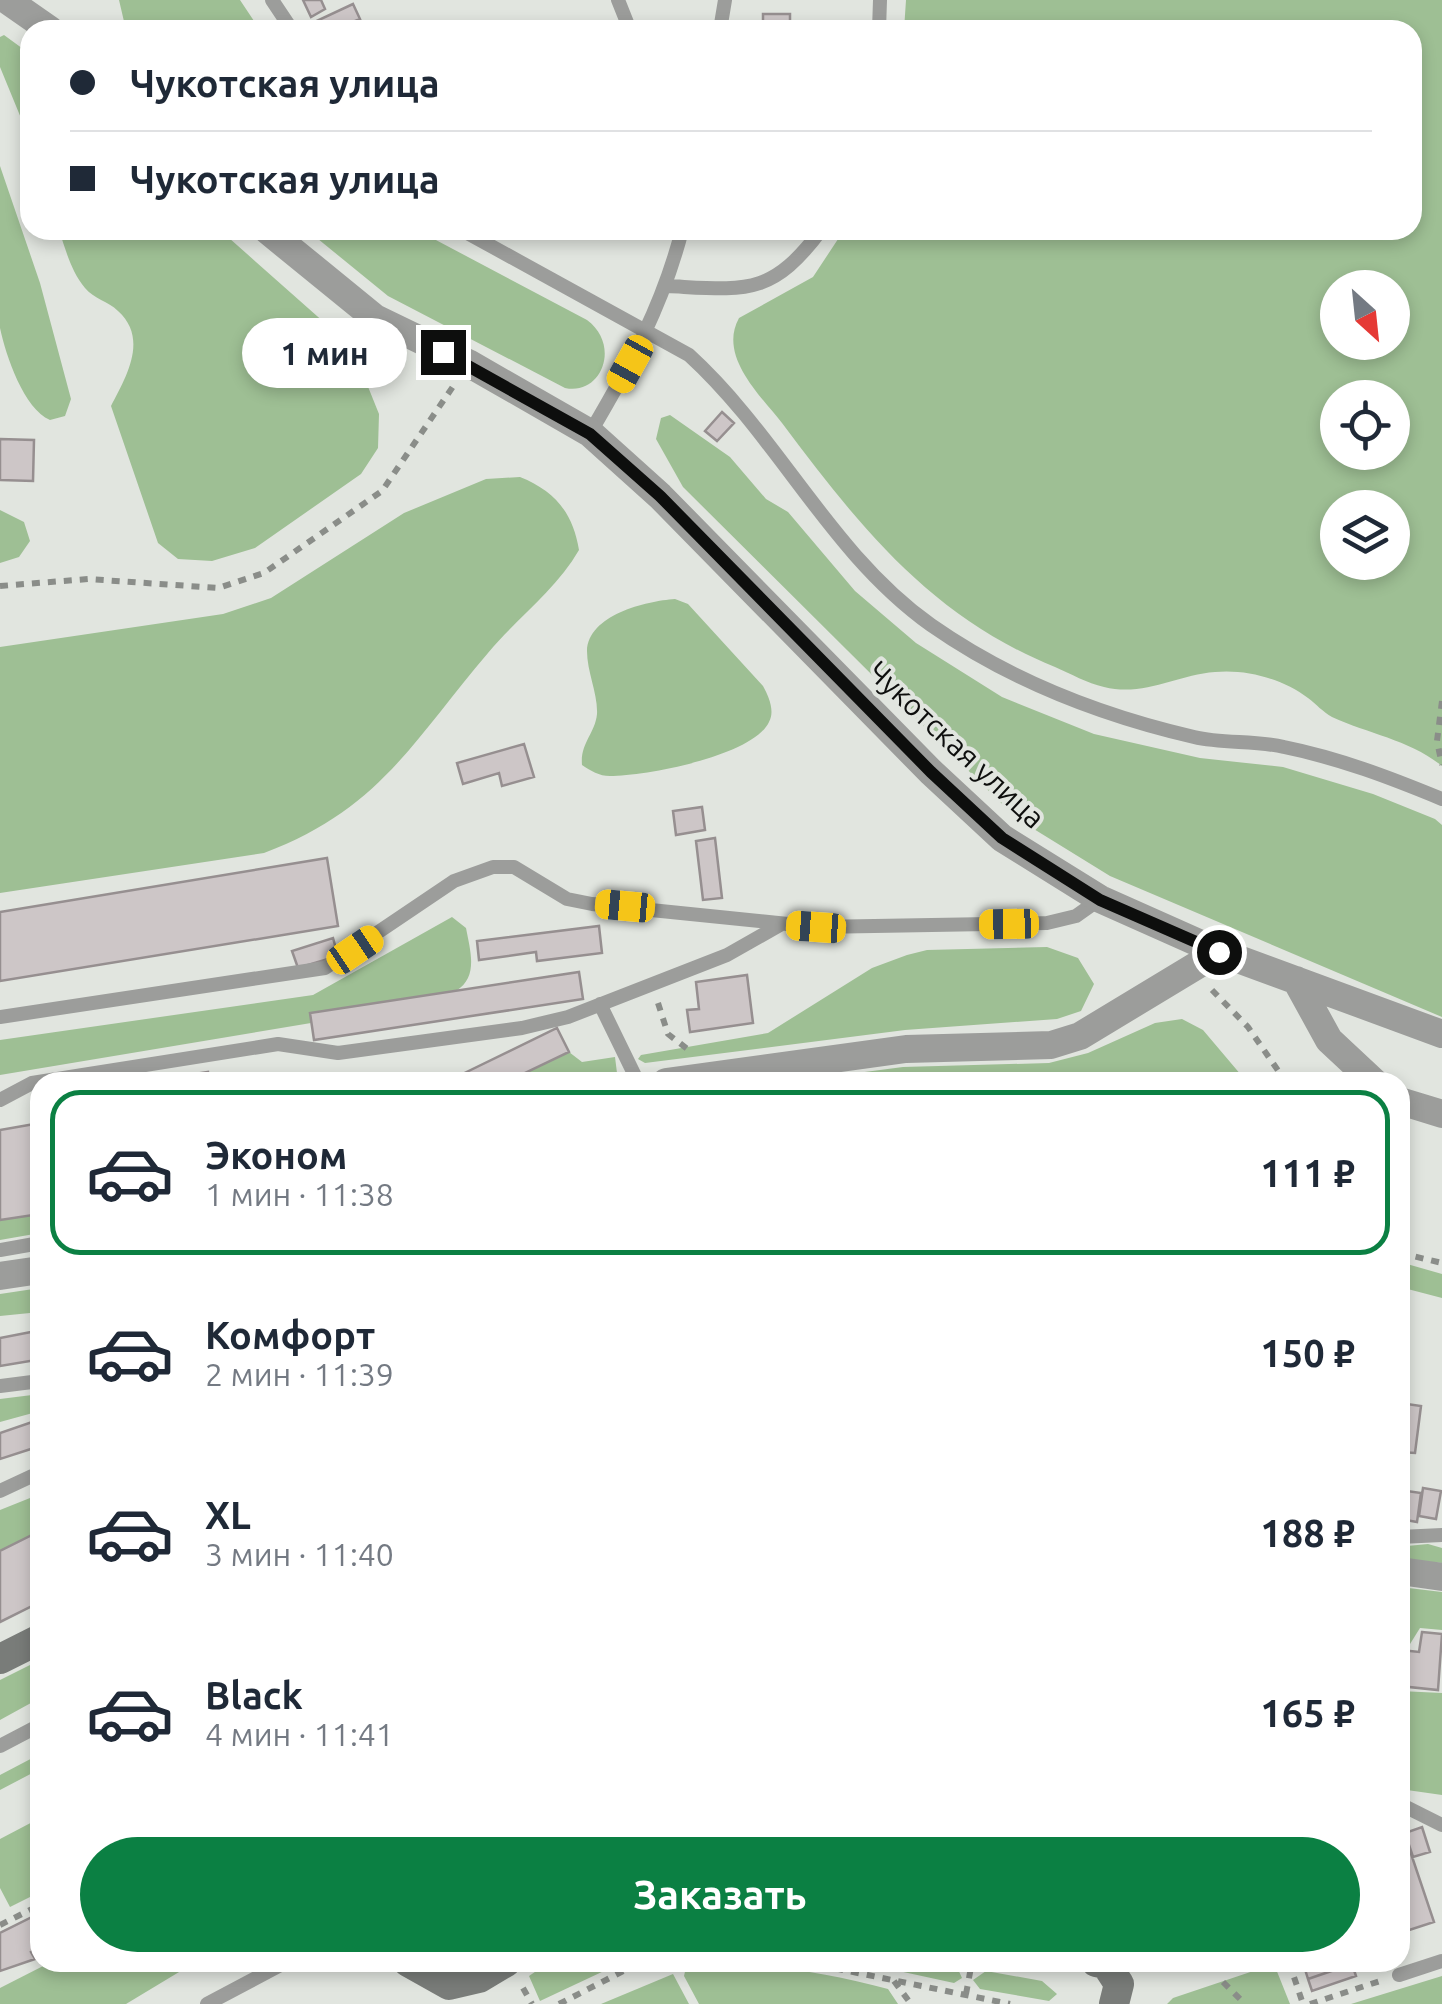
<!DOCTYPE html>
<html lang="ru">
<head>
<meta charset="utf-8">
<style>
  body { margin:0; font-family:Ubuntu,sans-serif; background:#f2f2f3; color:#1f2937; height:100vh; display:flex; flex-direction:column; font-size:38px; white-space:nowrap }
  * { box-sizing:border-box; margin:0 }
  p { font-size:32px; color:#747a83 }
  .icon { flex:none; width:55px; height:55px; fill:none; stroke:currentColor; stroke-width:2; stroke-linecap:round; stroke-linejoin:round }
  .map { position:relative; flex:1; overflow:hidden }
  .sheet { position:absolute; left:30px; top:1072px; width:1380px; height:900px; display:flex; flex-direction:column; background:#fff; border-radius:30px; box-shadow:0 5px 15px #0003 }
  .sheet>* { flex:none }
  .banner { position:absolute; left:20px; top:20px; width:1402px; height:220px; border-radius:30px; box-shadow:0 5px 15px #0003; display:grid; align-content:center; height:220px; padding:0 50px; background:#fff }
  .needle { width:65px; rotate:153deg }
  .tools { position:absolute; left:1320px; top:270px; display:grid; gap:20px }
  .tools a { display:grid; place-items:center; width:90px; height:90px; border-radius:50%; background:#fff; box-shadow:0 5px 15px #0003; font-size:50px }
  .end { position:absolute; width:45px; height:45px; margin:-22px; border:12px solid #0d0e0d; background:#fff; box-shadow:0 0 0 5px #fff }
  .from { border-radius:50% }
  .bubble { position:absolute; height:70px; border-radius:35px; background:#fff; box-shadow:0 5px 15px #0003; font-size:32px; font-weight:700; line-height:70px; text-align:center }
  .car { position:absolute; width:30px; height:60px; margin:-30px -15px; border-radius:12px; box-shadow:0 0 8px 2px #0007; background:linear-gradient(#f5c518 24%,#345 0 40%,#f5c518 0 76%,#345 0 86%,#f5c518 0) }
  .banner b { display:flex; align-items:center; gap:35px; height:95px; font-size:38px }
  .banner b+b { border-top:2px solid #e0e1e3 }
  .banner i { width:25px; height:25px; background:#1f2937 }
  ul { padding:18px 0 0; list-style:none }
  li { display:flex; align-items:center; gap:30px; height:165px; margin:0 20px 15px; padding:0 30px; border:5px solid transparent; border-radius:30px }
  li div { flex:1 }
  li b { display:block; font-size:38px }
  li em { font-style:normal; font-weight:700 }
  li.current { border-color:#0b8043 }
  li>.icon { width:90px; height:90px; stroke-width:1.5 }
  .cta { display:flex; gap:20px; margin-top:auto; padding:20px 50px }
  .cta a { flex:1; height:115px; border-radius:60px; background:#0b8043; color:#fff; font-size:40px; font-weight:700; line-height:115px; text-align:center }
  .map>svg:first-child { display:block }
  .green { fill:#9ebf94; fill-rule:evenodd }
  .building { fill:#cdc6c7; stroke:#968f90; stroke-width:2.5 }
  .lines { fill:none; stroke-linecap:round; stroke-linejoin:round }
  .path { stroke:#8a8d89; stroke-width:6; stroke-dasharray:8 8; stroke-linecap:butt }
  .lane { stroke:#9c9d9b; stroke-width:14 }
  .street { stroke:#9c9d9b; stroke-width:28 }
  .secondary { stroke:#797c79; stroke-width:30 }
  .route { stroke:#0d0e0d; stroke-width:12 }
  .labels { text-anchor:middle; stroke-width:8; stroke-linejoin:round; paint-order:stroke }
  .street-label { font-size:30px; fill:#0d0e0d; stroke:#e1e5df }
</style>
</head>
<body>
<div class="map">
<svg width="1442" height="2004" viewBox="0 0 1442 2004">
  <rect width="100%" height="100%" fill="#e1e5df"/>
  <!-- green -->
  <path class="green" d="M119 0H240L260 30H126Z
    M906 0H1442V766C1410 740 1369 734 1332 717 1323 712 1316 704 1308 698 1283 679 1247 669 1215 672 1176 675 1144 697 1104 687 1087 683 1071 674 1055 667 931 617 859 526 782 423 760 395 718 356 739 318L813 277 844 230H1412V30H904ZM1338 288H1392V342H1338ZM1338 398H1392V452H1338ZM1338 508H1392V562H1338Z
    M4 35 30 54V140L0 67V37Z
    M0 166 40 283 71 399 65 416 50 420C24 409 6 356 0 328 0 290 0 209 0 166Z
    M59 230H220L352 347 379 414 378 448 361 474 255 548 212 561 178 559 158 543 111 406C126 377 149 339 118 311 108 301 94 299 85 288 71 271 66 251 59 230Z
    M307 230H417L587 320C621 345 602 396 565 388L388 296Z
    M670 415 730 457 766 499 788 512 855 591 916 643 1002 697 1094 734 1200 758 1283 767 1373 794 1435 819 1442 825V1017L1110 876 1016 818 683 487 656 439 661 418Z
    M520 477C555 491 573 513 579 550 556 590 518 617 488 653 413 741 379 810 264 853L0 893V647L223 614 271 598 404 513 486 479Z
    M0 510 24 522 30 541 19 557 0 563Z
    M675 599 688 604 763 686C769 697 775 711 769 722 753 756 646 776 610 776 599 776 591 771 582 765 580 743 595 734 597 714 598 694 587 672 587 651 588 615 646 601 675 599Z
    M452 917 466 928C470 950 479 977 456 991L310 1013 311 1023 0 1075V1040L313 995Z
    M1047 947 1078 958 1094 984 1081 1011 1057 1019 905 1030 645 1063 638 1059 641 1055 768 1033 872 968 907 955 927 950Z
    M1182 1019 1203 1030 1247 1082H788L903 1067 1049 1063 1088 1053 1155 1023Z
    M569 1052 582 1062 615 1057 617 1073 595 1082H506Z
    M40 1214V1233L0 1240V1220Z
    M1400 1262 1442 1274V1298L1400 1287Z
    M40 1288V1312L0 1316V1294Z
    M40 1394V1411L0 1422V1399Z
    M40 1494V1531L0 1551V1510Z
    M1428 1544 1442 1548V1563L1400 1559 1407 1546Z
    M1400 1587 1442 1592V1630L1420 1628 1410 1644 1400 1645Z
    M40 1660V1698L0 1720V1680Z
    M1400 1691 1442 1693V1795L1400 1789Z
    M40 1754V1769L0 1790V1775Z
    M40 1818V1892L10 1907 0 1888V1839Z
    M49 1963V1962L194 1963 126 2004H0V1988Z
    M548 1963V1962L621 1963 540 2001 529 1976Z
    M687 1963C755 1962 822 1971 888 1989L898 2004H699L684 1976Z
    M862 1963 936 1962 957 1967 962 1978 954 1983Z
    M1274 1964 1290 2004H1167L1173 1998Z
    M986 1971 1042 1981 1057 1994 1049 2001 980 1989 973 1980Z
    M673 1974 689 2004H601Z
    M1442 1976V2004H1351Z"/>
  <!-- building -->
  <path class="building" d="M303 0H321L325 9 311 17Z
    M353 4 360 19 334 30H313L310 24Z
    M763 14H790V30H763Z
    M722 412 734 423 717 441 705 431Z
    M0 439 34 440 33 481 0 480Z
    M524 744 534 777 502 786 499 773 463 784 457 763Z
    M702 807 705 830 676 835 673 811Z
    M715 838 722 898 703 900 696 841Z
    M327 858 338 926 0 981V912Z
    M599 926 602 953 537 961 536 952 479 960 477 941Z
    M333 938 338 956 298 968 292 951Z
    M579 972 583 999 314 1040 310 1013Z
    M747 975 753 1023 690 1032 687 1010 699 1009 696 982Z
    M557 1028 569 1052 506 1082H446Z
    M208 1072 209 1082H143Z
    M40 1123V1214L0 1220V1130Z
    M31 1332 36 1360 0 1366V1338Z
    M1400 1403 1421 1406 1415 1453 1400 1452Z
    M38 1420 40 1446 0 1459V1433Z
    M1423 1488 1441 1491 1436 1519 1419 1516Z
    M1400 1490 1421 1493 1417 1522 1400 1519Z
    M40 1531V1602L0 1622V1551Z
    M1422 1632 1442 1634 1438 1690 1400 1686V1650L1419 1652Z
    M1400 1821 1434 1922 1400 1933Z
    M1422 1827 1430 1852 1413 1857 1405 1833Z
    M40 1913V1948L31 1952 35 1959 0 1971V1933Z
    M1313 1962H1351L1352 1964 1308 1979 1304 1966Z
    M1352 1964 1356 1976 1312 1991 1308 1979Z"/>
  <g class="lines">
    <!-- path -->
    <path class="path" d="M0 586 88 579 218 588 264 573 382 491 454 385
      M1442 701 1437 741 1442 765
      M1212 990 1248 1027 1286 1082
      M658 1003 668 1034 690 1051
      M1400 1253 1442 1263
      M0 1925 40 1905
      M804 1962 1010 2004
      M1289 1962 1303 2004
      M894 1981 911 2004
      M1223 1982 1245 2004
      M523 1988 532 2004
      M966 1994 972 1962
      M559 2004 641 1962
      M1310 2004 1380 1981"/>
    <!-- lane -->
    <path class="lane" d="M272 0 292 30
      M618 0 630 30
      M720 30 725 0
      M879 30 880 0
      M462 230 689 355C779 437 830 553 931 625 1011 681 1099 715 1194 737 1223 744 1255 740 1284 747 1339 758 1391 778 1442 799
      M668 286C745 290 771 297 821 230
      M590 433C629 367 663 305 682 230
      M600 1004 638 1082
      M0 1017 325 968 454 881 493 867H514L567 899 592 904 817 927 1047 923 1076 916 1100 899
      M0 1100 32 1083 278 1044 338 1053 522 1028 568 1017 727 955 780 925
      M0 1250 40 1243
      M0 1386 40 1381
      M0 1491 32 1476 40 1477
      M1400 1537 1442 1535
      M0 1746 40 1725
      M1400 1804 1442 1825
      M1399 1975 1442 1961
      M207 2004 286 1962"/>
    <!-- street -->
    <path class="street" d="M7 0 50 30
      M267 230 375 318 468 363 590 433 660 496 931 772 1002 838 1100 899 1219 952 1080 1036 1051 1045 906 1049 666 1082
      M1219 952 1442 1034
      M1296 980 1329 1040 1374 1082
      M1400 1101 1442 1114
      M0 1276 40 1270
      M1400 1571 1442 1577"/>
    <!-- secondary -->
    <path class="secondary" d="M0 1659 40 1639
      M408 1962 449 1985 479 1978 506 1962
      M1096 1962 1106 1964 1119 1984 1114 2004"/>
  </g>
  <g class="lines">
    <!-- route -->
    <path class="route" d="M443 352 590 434 660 496 931 772 1002 838 1100 900 1219 952"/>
  </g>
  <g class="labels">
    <!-- street labels -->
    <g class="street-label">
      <text transform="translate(956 745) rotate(43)" y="10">Чукотская улица</text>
    </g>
  </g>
</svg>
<div class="tools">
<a><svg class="needle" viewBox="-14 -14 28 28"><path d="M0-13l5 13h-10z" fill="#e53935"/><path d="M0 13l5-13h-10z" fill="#747a83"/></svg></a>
<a><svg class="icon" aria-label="locate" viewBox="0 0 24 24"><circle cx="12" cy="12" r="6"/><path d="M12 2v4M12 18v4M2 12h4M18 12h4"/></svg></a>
<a><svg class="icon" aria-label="layers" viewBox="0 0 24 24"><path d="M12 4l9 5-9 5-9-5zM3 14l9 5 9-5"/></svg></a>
</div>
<i class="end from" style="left:1219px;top:952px"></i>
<i class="end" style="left:443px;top:352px"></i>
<div class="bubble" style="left:242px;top:318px;width:165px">1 мин</div>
<i class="car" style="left:630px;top:364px;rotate:209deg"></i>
<i class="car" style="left:625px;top:906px;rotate:275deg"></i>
<i class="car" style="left:1009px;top:924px;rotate:269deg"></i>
<i class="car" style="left:816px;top:927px;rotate:274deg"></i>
<i class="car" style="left:355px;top:950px;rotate:56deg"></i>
<div class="banner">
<b><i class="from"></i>Чукотская улица</b>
<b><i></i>Чукотская улица</b>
</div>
<section class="sheet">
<ul>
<li class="current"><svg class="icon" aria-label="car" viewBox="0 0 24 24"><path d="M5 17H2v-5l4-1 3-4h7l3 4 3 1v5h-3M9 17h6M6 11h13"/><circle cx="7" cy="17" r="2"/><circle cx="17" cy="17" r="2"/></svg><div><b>Эконом</b><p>1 мин · 11:38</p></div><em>111 ₽</em></li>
<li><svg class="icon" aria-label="car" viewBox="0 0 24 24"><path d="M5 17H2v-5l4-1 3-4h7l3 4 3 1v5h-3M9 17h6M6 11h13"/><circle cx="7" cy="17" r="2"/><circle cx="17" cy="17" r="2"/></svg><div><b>Комфорт</b><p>2 мин · 11:39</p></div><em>150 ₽</em></li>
<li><svg class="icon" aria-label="car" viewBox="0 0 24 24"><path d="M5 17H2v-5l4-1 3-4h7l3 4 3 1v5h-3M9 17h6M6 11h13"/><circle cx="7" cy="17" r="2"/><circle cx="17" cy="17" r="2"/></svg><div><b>XL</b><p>3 мин · 11:40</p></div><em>188 ₽</em></li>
<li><svg class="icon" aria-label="car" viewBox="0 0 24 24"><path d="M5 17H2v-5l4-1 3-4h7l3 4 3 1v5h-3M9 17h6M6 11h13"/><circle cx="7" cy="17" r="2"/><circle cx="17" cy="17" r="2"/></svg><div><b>Black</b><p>4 мин · 11:41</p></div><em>165 ₽</em></li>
</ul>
<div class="cta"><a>Заказать</a></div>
</section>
</div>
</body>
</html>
